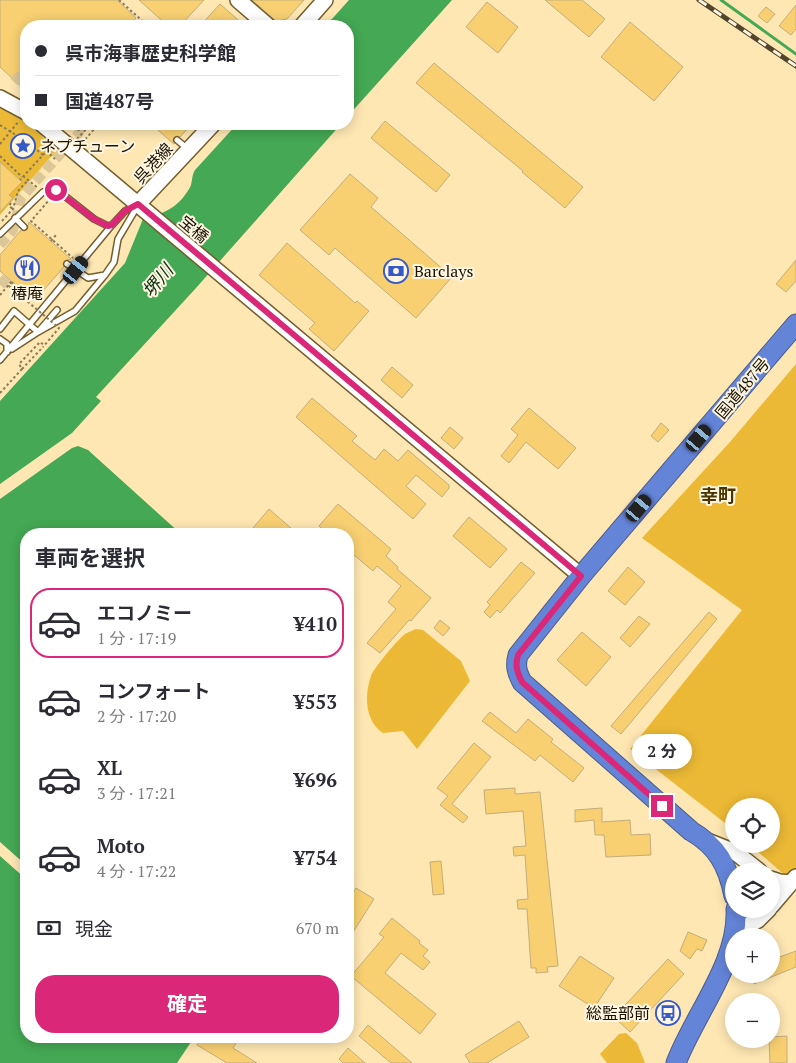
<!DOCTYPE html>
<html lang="ja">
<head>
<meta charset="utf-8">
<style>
  body { margin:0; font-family:"PT Serif","Noto Sans JP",serif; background:#f2f2f3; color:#2b2b33; height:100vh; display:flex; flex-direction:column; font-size:19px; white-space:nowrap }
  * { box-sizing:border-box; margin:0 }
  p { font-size:16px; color:#7c7c81 }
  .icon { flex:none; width:28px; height:28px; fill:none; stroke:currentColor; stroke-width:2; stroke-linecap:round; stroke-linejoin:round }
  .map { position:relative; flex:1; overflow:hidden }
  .details { position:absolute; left:20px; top:528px; width:334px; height:515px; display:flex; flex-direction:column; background:#fff; border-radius:20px; box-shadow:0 2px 12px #0003 }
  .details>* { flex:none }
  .guide { position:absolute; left:20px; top:20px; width:334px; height:110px; border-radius:20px; box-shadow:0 2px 12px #0003; display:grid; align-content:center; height:110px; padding:0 15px; background:#fff }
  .tools { position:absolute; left:725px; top:798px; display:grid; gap:10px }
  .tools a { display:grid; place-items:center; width:55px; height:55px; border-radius:50%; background:#fff; box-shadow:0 2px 12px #0003; font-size:25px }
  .end { position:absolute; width:22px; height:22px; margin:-11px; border:6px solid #db2777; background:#fff; box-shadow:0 0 0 2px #fff }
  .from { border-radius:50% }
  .bubble { position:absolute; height:35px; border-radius:18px; background:#fff; box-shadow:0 2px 12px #0003; font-size:16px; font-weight:700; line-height:35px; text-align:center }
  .car { position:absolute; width:15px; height:30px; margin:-15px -8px; border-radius:6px; box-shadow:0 0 4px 1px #0007; background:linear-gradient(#222 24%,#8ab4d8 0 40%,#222 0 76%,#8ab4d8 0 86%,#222 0) }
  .guide b { display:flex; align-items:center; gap:18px; height:48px; font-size:19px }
  .guide b+b { border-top:1px solid #e1e1e2 }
  .guide i { width:12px; height:12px; background:#2b2b33 }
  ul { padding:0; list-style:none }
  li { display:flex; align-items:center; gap:15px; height:70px; margin:0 10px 8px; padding:0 5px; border:2px solid transparent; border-radius:20px }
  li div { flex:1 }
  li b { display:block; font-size:19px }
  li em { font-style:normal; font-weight:700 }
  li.selected { border-color:#db2777 }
  li>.icon { width:45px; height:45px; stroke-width:1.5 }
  h2 { padding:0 15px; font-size:22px; line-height:60px }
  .pay { display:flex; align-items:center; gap:12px; height:55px; padding:0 15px; font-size:19px }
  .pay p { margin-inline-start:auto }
  .cta { display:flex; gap:10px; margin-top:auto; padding:10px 15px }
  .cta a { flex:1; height:58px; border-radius:20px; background:#db2777; color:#fff; font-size:20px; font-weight:700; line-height:58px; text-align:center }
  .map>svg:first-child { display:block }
  .green { fill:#ebb935 }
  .water { fill:#44a854 }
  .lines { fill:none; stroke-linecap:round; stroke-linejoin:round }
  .stream { stroke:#44a854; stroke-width:3 }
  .building { fill:#f8d072; stroke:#c3ad7b }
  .street-tunnel { stroke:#dcc798; stroke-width:10; stroke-dasharray:10 5; stroke-linecap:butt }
  .lane-casing { stroke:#735e2d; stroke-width:8 }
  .secondary-casing { stroke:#735e2d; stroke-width:18 }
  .highway-casing { stroke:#4a5c8d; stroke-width:21 }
  .path { stroke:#8a7b58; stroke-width:2; stroke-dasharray:2.5 2.5; stroke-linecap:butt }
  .lane { stroke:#fff; stroke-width:5 }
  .secondary { stroke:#fff; stroke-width:15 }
  .highway { stroke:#6484d8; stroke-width:19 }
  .rail-casing { stroke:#51452c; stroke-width:5 }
  .rail { stroke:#fff6e1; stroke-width:3; stroke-dasharray:9; stroke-linecap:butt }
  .path-bridge { stroke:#8a7b58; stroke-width:2; stroke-dasharray:2.5 2.5; stroke-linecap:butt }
  .route { stroke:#db2777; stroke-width:6 }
  .labels { text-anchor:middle; stroke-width:4; stroke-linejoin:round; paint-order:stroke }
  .poi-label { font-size:16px; fill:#1a1201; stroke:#fff6e1; text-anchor:start }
  .street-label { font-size:16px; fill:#1a1201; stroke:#fff6e1 }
  .water-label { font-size:18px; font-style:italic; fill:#0a3312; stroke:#fff6e1 }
  .neighbourhood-label { font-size:18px; font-weight:bold; fill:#493500; stroke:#fff6e1 }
</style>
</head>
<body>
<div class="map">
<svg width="796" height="1063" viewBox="0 0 796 1063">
  <rect width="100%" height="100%" fill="#fee7b3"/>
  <!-- green -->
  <path class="green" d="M0 103 26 120V124L33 125 55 152 0 215Z
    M796 364V868L787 877 749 844H771V806H734V830L630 749 742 610 642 538 730 442Z
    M416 629 423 630 461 661 470 681 417 749 403 731 383 733C365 721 364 696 371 676 373 669 398 639 405 634 409 632 413 630 416 629Z
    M626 1033 637 1043 645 1063H607L600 1054 619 1034Z"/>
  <!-- water -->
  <path class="water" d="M349 0H452L348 116V26H324L325 23 332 19Z
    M237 124H341L196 288 96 397 101 401 72 433 0 484V401L125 263 143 219C164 213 177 209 189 189 193 184 191 176 195 170Z
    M78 446 88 450 181 534H26V865L0 842V499L72 448Z
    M0 856 26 879V1036H195L177 1063H0Z"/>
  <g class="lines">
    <!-- stream -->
    <path class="stream" d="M721 0 796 54"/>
  </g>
  <!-- building -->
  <path class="building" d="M0 0H117L136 18 129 26H26V91L0 67Z
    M139 0H204L180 26H168Z
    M252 0H304L287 19 276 21Z
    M545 0H582L605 19 589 37Z
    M487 2 518 27 498 53 466 27Z
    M220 4 245 26H200Z
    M796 5V29L791 35 779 26Z
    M766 7 775 14 767 23 758 16Z
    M630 22 683 67 654 101 601 57Z
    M434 63 583 187 565 208 522 172 523 171 416 83Z
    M385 121 450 175 436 192 371 138Z
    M151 124H192L180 137H174V144Z
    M0 162 22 182 9 195 13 198 0 212Z
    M350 174 378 198 371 207 452 277 416 318 335 248 329 255 300 230Z
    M29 222 71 259 64 261V267L34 301 0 271V255L21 230H27Z
    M287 243 355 303 357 301 369 311 334 351 309 329 315 323 259 275Z
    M796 260V281L786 292 776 284Z
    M392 367 413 385 402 398 381 380Z
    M312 398 357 436 352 441 375 460 384 449 398 461 408 450 449 485V488L442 497 416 475 406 486 426 504 413 519 296 417Z
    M529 408 576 448 558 469 526 442 509 463 501 456 518 435 511 429Z
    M661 423 669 430 658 442 651 436Z
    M450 427 463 438 454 449 441 438Z
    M338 504 391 549 386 556 398 567 397 569 431 598 411 621 409 620 380 653 367 643 396 609 388 602 401 586 377 566 373 571 348 550V534H328L319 526Z
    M269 509 292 529 288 534H248Z
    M469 517 507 549 490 568 453 536Z
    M521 562 535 573 500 613 497 610 490 618 484 612 490 605 487 602Z
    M628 567 645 582 625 605 608 591Z
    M709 612 717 619 621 734 611 726Z
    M639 616 650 624 630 647 620 638Z
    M440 620 450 628 443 636 434 628Z
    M582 632 611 657 586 686 557 660Z
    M490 712 516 733 528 719 553 739 551 742 584 768 573 782 540 755 535 761 482 721Z
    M474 743 491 757 452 804 468 817 463 823 440 805 448 796 437 788Z
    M515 788V794L540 792 558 966 547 967 548 972 536 973V968H531L527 909H518L517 900 528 899 525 855 514 856 513 847 526 846 523 811 486 814 484 790Z
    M602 808V822L630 820 631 835 650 834 651 855 606 857 604 835H595L594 820 575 822V810Z
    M441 861 444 894 433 895 430 862Z
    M356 888 374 899 348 940V902Z
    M392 918 420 941 419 943 428 950 423 956 430 962 423 970 401 953 385 973 436 1014 420 1034 351 976 384 937 379 934Z
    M688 932 707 940 702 951 697 949 690 959 680 951Z
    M796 951V967L754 984 751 974H771V960Z
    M580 956 614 978 594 1008 559 986Z
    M668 959 684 974 630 1032 614 1017Z
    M519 1021 529 1037 487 1063H470L465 1055Z
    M368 1025 412 1063H391L359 1036Z
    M203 1036H231L238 1040 233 1048 257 1063H227L197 1045Z
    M787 1036V1063H770L769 1039 771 1037Z
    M348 1048 365 1063H343L339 1059Z"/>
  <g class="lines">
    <!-- street-tunnel -->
    <path class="street-tunnel" d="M14 75 26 86
      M0 245 13 230 21 198 79 133 69 124
      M0 278 9 286"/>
    <defs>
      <path id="lane" d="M177 140 188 149
        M15 218 24 227
        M0 234 43 192C50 190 54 189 61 193L94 219 108 226 112 225 125 211 136 205
        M67 264 88 278 105 275 114 262 118 239 137 207
        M0 329 14 311 38 332 75 311 105 275
        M0 339 7 344V352
        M12 349 38 332 57 310
        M0 360 112 225"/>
      <path id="secondary" d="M238 0 268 26
        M302 26 325 0
        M0 98 26 112
        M42 124 581 576
        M138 204 213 124
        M707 841 735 852 759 871
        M771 879 780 882 791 883
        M771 906 796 877
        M735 932 758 920 769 909"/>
      <path id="highway" d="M734 896C728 865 717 846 691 831L522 682C517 672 515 666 518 655L581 576 796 324
        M676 1063C694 1015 739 962 736 909"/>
    </defs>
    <!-- lane casing -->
    <use href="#lane" class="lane-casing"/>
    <!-- secondary casing -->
    <use href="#secondary" class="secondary-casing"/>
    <!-- highway casing -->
    <use href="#highway" class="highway-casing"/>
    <!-- path -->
    <path class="path" d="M119 0 148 26
      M0 125 27 142 43 155 20 180
      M78 131 82 126 86 129
      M77 139 91 124
      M82 143 96 127 92 124
      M0 144 19 121
      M46 151 55 159
      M43 155 50 147
      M0 156 22 177
      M23 176 38 188
      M49 198 50 199 31 221 73 258
      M11 203 9 206 13 209
      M2 221 13 209 18 191 28 180
      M51 241 56 235
      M0 295 12 281
      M22 369 43 347
      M0 393 22 369 19 364 40 342 44 345"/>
    <!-- lane -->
    <use href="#lane" class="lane"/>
    <!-- secondary -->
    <use href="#secondary" class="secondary"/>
    <!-- highway -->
    <use href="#highway" class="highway"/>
    <defs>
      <path id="rail" d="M699 0 796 66"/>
    </defs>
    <!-- rail casing -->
    <use href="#rail" class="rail-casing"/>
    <!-- rail -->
    <use href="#rail" class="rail"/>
    <!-- path-bridge -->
    <path class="path-bridge" d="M13 282 9 286 59 328 43 347"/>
  </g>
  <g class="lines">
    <!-- route -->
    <path class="route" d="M56 190 94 219 108 226 112 225 125 211 138 204 581 576 518 655C515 666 517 672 522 682L662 806"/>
  </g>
  <!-- icons -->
  <defs>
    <symbol id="sight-ring" viewBox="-11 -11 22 22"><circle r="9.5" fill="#fff6e1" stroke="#3559c9" stroke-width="1.5"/><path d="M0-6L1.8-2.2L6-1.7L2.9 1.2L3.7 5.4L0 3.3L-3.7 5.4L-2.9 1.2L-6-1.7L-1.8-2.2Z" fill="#3559c9"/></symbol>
    <symbol id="restaurant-ring" viewBox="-11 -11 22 22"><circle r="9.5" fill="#fff6e1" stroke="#3559c9" stroke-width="1.5"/><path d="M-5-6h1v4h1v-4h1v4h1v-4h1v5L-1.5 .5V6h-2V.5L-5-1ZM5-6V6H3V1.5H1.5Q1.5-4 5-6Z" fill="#3559c9"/></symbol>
    <symbol id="bank-ring" viewBox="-11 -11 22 22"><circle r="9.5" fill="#fff6e1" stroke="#3559c9" stroke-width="1.5"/><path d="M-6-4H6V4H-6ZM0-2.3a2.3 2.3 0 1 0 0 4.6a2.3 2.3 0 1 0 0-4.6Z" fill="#3559c9"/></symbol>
    <symbol id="bus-ring" viewBox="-11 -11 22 22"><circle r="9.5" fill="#fff6e1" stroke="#3559c9" stroke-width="1.5"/><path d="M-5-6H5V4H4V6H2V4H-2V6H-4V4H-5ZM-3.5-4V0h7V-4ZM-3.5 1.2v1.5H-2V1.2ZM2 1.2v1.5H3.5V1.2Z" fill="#3559c9"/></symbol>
  </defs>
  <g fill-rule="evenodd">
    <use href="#sight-ring" x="9" y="132" width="28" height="28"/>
    <use href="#restaurant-ring" x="13" y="254" width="28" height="28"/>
    <use href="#bank-ring" x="382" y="257" width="28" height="28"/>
    <use href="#bus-ring" x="654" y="999" width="28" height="28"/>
  </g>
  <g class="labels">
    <!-- poi labels -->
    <g class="poi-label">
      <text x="40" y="152">ネプチューン</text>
      <text x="414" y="277">Barclays</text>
      <text x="27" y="299" text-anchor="middle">椿庵</text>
      <text x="650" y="1019" text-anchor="end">総監部前</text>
    </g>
    <!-- street labels -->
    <g class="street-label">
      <text transform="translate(153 163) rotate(-47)" y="6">呉港線</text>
      <text transform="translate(194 229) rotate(40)" y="6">宝橋</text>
      <text transform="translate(742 388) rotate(-50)" y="6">国道487号</text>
    </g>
    <!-- water labels -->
    <g class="water-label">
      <text transform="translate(158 281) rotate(-51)" y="6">堺川</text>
    </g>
    <!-- neighbourhood labels -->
    <g class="neighbourhood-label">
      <text x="718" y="502">幸町</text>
    </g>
  </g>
</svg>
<div class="tools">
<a><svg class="icon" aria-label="locate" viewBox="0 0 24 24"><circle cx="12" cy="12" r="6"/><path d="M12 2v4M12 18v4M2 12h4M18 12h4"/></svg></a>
<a><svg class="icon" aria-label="layers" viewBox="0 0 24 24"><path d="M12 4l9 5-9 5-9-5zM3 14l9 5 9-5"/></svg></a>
<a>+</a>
<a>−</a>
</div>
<i class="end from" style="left:56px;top:190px"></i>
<i class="end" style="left:662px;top:806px"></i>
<div class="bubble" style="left:632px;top:734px;width:60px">2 分</div>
<i class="car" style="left:76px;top:270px;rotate:38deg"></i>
<i class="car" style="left:699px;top:438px;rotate:40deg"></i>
<i class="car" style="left:639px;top:508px;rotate:40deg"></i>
<div class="guide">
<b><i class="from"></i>呉市海事歴史科学館</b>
<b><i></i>国道487号</b>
</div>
<section class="details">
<h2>車両を選択</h2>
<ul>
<li class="selected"><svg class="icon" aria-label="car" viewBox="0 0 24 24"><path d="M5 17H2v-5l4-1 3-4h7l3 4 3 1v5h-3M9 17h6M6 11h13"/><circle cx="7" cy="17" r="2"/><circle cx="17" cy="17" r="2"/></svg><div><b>エコノミー</b><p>1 分 · 17:19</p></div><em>¥410</em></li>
<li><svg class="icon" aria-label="car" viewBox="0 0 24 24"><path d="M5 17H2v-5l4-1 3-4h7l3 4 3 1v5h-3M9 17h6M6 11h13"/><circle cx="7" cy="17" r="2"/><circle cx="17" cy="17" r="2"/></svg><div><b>コンフォート</b><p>2 分 · 17:20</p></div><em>¥553</em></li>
<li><svg class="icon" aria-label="car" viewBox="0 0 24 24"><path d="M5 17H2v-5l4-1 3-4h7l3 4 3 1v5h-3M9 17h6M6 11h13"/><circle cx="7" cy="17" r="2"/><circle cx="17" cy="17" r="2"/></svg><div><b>XL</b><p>3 分 · 17:21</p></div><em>¥696</em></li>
<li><svg class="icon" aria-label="car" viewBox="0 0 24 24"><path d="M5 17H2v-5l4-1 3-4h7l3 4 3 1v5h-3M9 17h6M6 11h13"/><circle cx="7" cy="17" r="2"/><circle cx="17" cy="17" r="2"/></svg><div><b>Moto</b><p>4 分 · 17:22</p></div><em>¥754</em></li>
</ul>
<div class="pay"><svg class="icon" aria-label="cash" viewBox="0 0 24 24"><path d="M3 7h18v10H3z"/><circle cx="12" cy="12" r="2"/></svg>現金<p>670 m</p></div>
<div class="cta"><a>確定</a></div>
</section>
</div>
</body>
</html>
